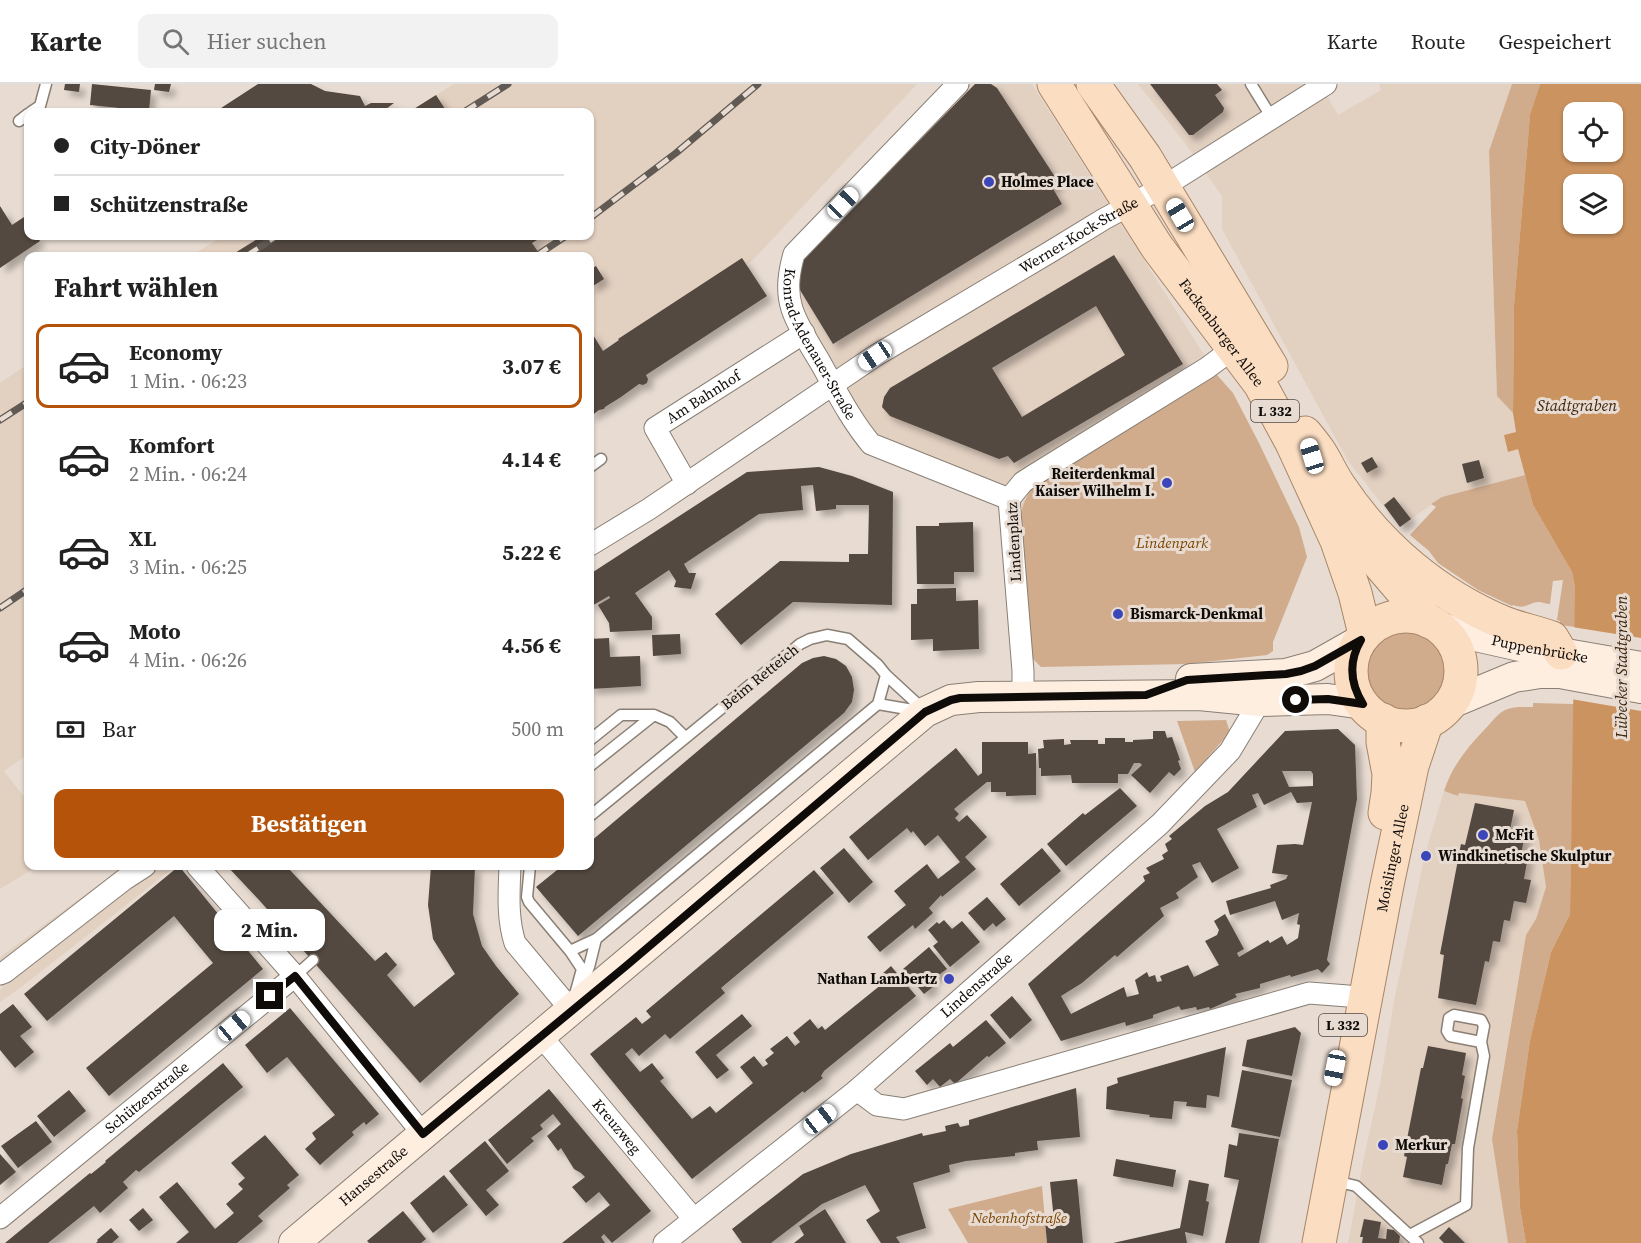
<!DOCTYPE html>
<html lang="de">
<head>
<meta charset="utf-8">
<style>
  body { margin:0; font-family:"Source Serif 4",serif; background:#f2f2f2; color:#222; height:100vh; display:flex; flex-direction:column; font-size:22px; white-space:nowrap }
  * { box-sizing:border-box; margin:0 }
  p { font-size:20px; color:#767676 }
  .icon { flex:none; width:33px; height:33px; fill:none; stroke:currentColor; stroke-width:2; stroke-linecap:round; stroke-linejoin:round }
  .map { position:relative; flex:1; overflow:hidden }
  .side { position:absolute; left:24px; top:168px; width:570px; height:618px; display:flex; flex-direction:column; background:#fff; border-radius:12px; box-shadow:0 2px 4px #0004 }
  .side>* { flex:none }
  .hud { position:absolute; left:24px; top:24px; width:570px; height:132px; border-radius:12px; box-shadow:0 2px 4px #0004; display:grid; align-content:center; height:132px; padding:0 30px; background:#fff }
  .fabs { position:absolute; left:1563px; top:18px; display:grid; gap:12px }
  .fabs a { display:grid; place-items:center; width:60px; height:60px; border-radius:12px; background:#fff; box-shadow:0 2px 4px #0004; font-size:30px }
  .end { position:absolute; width:27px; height:27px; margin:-14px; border:8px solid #0f0b08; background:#fff; box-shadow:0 0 0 3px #fff }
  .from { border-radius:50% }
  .bubble { position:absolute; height:42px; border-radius:12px; background:#fff; box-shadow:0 2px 4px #0004; font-size:20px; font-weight:700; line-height:42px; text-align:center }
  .car { position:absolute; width:18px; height:36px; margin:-18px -9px; border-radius:8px; box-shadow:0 0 4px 2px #0007; background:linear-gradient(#fff 24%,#345 0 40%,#fff 0 76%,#345 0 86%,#fff 0) }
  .hud b { display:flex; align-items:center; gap:21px; height:57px; font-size:22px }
  .hud b+b { border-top:2px solid #e0e0e0 }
  .hud i { width:15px; height:15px; background:#222 }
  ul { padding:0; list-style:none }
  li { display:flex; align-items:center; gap:18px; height:84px; margin:0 12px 9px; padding:0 18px; border:3px solid transparent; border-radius:12px }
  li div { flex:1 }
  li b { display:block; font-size:22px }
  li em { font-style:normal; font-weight:700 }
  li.selected { border-color:#b45309 }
  li>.icon { width:54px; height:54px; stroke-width:1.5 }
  h2 { padding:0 30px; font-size:27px; line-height:72px }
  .pay { display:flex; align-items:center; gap:15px; height:66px; padding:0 30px; font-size:22px }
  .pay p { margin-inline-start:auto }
  .cta { display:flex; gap:12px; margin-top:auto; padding:12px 30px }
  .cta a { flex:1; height:69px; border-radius:12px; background:#b45309; color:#fff; font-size:24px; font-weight:700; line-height:69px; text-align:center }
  header { display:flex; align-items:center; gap:36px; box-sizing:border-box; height:84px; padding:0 30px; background:#fff; border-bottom:2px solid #e0e0e0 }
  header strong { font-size:28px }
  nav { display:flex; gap:33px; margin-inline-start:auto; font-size:21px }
  .search { width:420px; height:54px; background:#f2f2f2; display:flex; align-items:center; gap:15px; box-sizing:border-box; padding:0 21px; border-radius:12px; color:#767676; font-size:22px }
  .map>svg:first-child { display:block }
  .built { fill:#e2d0c1 }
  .green { fill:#d0ac8d }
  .water { fill:#cb935f; fill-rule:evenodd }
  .pier { fill:#e8dcd2 }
  .building { fill:#524840; fill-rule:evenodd; filter:url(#shadow) }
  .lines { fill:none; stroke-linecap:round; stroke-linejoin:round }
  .lane-casing { stroke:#897f75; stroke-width:13 }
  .street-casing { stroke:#897f75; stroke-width:23 }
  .secondary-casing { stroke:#897f75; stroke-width:32 }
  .primary-casing { stroke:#a78566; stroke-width:35 }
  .lane { stroke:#fff; stroke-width:10 }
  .street { stroke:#fff; stroke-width:21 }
  .secondary { stroke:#fdeee0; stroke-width:30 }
  .primary { stroke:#fbddc2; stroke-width:33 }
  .rail-casing { stroke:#615a54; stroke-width:7 }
  .rail { stroke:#e8dcd2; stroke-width:4.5; stroke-dasharray:14; stroke-linecap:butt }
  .route { stroke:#0f0b08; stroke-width:8 }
  .poi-dot { fill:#3a46b9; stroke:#e8dcd2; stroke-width:2 }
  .labels { text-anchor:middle; stroke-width:6; stroke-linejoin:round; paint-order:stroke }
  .shield { fill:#e8dcd2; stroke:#504a45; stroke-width:1.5 }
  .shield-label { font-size:14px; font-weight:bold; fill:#0f0b08 }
  .poi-label { font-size:15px; font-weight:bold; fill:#0f0b08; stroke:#e8dcd2; text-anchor:start }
  .street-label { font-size:15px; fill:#0f0b08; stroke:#e8dcd2 }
  .park-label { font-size:15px; font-style:italic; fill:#7b4502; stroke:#e8dcd2 }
  .water-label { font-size:16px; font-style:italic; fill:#3e260f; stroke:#e8dcd2 }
</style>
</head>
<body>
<header>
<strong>Karte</strong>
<div class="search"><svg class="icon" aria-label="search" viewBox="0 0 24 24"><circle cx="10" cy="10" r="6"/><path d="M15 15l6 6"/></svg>Hier suchen</div>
<nav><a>Karte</a><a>Route</a><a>Gespeichert</a></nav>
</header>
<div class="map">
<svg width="1641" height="1159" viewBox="0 0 1641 1159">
  <defs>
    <filter id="shadow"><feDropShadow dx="5.5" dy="5.5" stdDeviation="3" flood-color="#0004"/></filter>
  </defs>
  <rect width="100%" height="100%" fill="#e8dcd2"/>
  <!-- built -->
  <path class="built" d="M454 0H917L752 177 590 284V172H191L223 152H590V28H409Z
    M950 0H1032L1217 291 1214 290 1032 404 1021 425 1009 415 872 359 804 249 789 186Z
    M1138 0H1320L1338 31 1381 6 1379 0H1512L1489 67 1497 312 1513 329 1516 348 1504 351 1518 365 1525 391 1442 413 1400 443 1348 377 1222 145V112L1184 58Z
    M28 280V670L4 687 28 718V782H38L0 805V299Z
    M1444 707 1458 712 1459 709 1525 717 1539 756 1546 803 1536 835 1526 851 1492 1055 1508 1159H1348L1364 1073 1380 1000 1394 917 1416 813 1425 770Z
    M124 782H176L20 904 0 918V906L3 903 0 896V873Z"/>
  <!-- green -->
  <path class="green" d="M1512 0H1540L1530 32 1514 221 1513 329 1497 312 1489 67Z
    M1214 290 1217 291 1233 309 1260 361 1299 443 1307 473 1273 558V567L1267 571 1187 580 1041 583 1033 575 1027 554 1020 433C1022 422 1026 413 1032 404Z
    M1525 391 1533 421 1572 488 1575 504V543L1560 541V537L1557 536 1563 496 1553 497 1550 520C1546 520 1542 518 1539 518 1529 518 1526 526 1513 521L1512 522 1478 506 1438 479 1429 467 1410 451 1436 423 1431 420 1442 413Z
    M1366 586a40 40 0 1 1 80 0a40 40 0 1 1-80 0Z
    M1533 619 1574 620 1570 830 1551 868 1530 956 1517 1047 1520 1124 1526 1159H1508L1492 1055 1526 851 1536 835 1546 803 1539 756 1525 717 1459 709 1458 712 1444 707C1452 682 1467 664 1485 645 1491 639 1497 630 1505 626 1514 622 1523 623 1533 623Z
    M1226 636 1230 648 1195 688 1177 637Z
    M1042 1102 1047 1159H968L948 1125Z"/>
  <!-- water -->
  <path class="water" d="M1540 0H1641V1159H1526L1520 1124 1517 1047 1530 956 1551 868 1570 830 1575 504 1572 488 1533 421 1518 365 1508 368 1504 351 1516 348 1513 329 1514 221 1530 31ZM1574 28H1612V68H1574ZM1574 100H1612V140H1574Z"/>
  <!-- pier -->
  <path class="pier" d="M1572 543 1641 554V627L1571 615Z"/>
  <!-- building -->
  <path class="building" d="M65 0H80L79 8 64 6Z
    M92 0 151 6 149 27 90 21Z
    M155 0H171L169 8 154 6Z
    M258 0H311L325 7 360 12 365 22 371 19H394L382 28H220L218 26Z
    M975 0H991L997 4 1059 99 1052 103 1062 120 833 260 800 206 797 188 801 177Z
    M1150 0H1217L1222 6 1215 11 1224 24 1223 28 1193 51H1189Z
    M436 11 447 28H409Z
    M0 122 12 141 24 133 28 139V152H36L40 157 0 184Z
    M262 152H544L532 159 541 172H230Z
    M1114 171 1183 280 1014 379 1008 372 999 375 890 332 882 323 884 313 890 304ZM1096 222 1125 271 1022 333 992 284Z
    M742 174 767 212 646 291 648 295 647 299 643 301 639 300 621 313 605 323 604 325 599 326 590 333V246L603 267 619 256 618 255Z
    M596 182 604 195 590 204V186Z
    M1372 373 1378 383 1367 389 1361 379Z
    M1479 376 1484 394 1467 399 1462 380Z
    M819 383 852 392 893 408 892 521 793 518 741 561 715 530 780 477 849 478V470H868L869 421H836V425L816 427 813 401 801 402 803 426 759 430 684 480 689 489H696L691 505 674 503 676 497 669 486 635 509 652 533V546L610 548 609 539 598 521 610 514 609 512 590 523V490L747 388Z
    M1394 413 1411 435 1400 443 1384 421Z
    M973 438 974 488H954V500H917L916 442H939V439Z
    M956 504V517L978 516 979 565 933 567V555L911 556V520H917V505Z
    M680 550 681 570 653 572 652 551Z
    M609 554 610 573 640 572 641 602 590 605V574H591L590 555Z
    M824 572 836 575 846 582 852 593 854 606 852 618 844 629 578 852 536 803 562 782H590V758L802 579 813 574Z
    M1338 645 1355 661 1357 715 1327 876 1330 880 1322 889 1318 885 1291 893 1290 891 1260 900V904L1235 910 1237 913 1210 925 1209 923 1197 926 1196 923 1181 926 1179 922 1153 931V934L1126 942 1125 938 1061 957 1028 900 1145 797 1143 792 1150 789 1146 784 1164 775 1162 771 1168 767 1165 760 1172 755 1169 752 1205 722 1228 708 1285 647ZM1282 687H1311L1313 690V702L1289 703ZM1291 708 1297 719 1312 718 1303 761 1295 760 1277 761 1272 789 1288 791 1286 795 1270 801 1271 804 1226 817 1230 831 1275 817 1282 836 1299 829 1297 840 1300 841 1298 854 1287 861 1282 852 1270 859 1268 856 1239 873 1237 869 1244 865 1225 830 1214 837 1219 846 1217 851 1205 857 1219 881 1194 893 1188 881 1160 892 1162 897 1157 898 1155 891 1149 893 1147 888 1135 896 1139 910 1127 913 1124 903 1071 930 1061 912 1082 899 1115 871 1117 873 1164 832 1160 824 1179 814 1176 809 1198 793 1192 781 1200 778 1212 799 1239 784 1217 745 1257 723 1252 711 1258 709 1264 721Z
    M1153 647H1165L1167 654 1172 653 1180 676 1178 677 1181 685 1174 692 1169 688 1150 709 1131 691 1142 681 1140 679H1134L1128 690H1118V699H1072L1071 691 1041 692V684H1039L1038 665 1044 664 1043 656 1064 655V661L1071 660 1070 656H1098V660H1105V654H1125V658H1133V656L1153 655Z
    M982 658H1028V670L1036 669V711L1006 712V708H991V698H987L954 725 959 730 955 734 959 738 967 731 987 753 965 773 976 785 942 813 941 811 929 824 933 829 915 845 913 841 880 868 867 853 906 821 894 807 927 780 938 795 960 778 938 751 925 762 913 747 911 749 907 744 868 776 849 753 956 664 978 692 982 689Z
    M1120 704 1137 722 1066 782 1047 760 1083 729 1085 731Z
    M1475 719 1514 726 1510 746 1525 749 1521 771 1528 772 1524 795 1531 796 1526 819 1514 817 1510 837 1504 836 1500 858 1493 857 1489 878 1485 877 1476 921 1438 914 1444 871 1440 870 1461 760 1465 761Z
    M844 764 873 798 849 819 820 784Z
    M1042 764 1061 787 1019 822 1000 800Z
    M179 782 263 885 109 1012 86 984 213 879 174 832 47 937 24 910Z
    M227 782H293L289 785 375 877 386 868 397 881 387 891 414 923 455 890 433 855 428 821 431 782H475L473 830 482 862 496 882 519 910 420 999 260 817Z
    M814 786 834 809 721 904 725 909 670 955 665 950 639 972 632 964 625 970 640 988 652 979 664 994 660 997 692 1035 710 1022 716 1029 753 999 740 983 754 972 763 983 768 980 765 976 774 969 770 965 787 952 795 962 800 958 793 949 810 935 818 945 822 942 825 946 887 896 882 890 891 882 916 912 824 987 821 992 823 994 804 1009 803 1007 692 1095 590 970 636 933 642 940 651 933 646 927Z
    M987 813 1006 835 996 843 993 839 984 847 968 829Z
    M944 836 952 845 962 837 980 858 950 883 933 862 938 858 928 846 937 838 939 840Z
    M929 863 947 885 930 897 934 902 924 910 903 885Z
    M1012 912 1032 936 1010 955 990 931Z
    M13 920 32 943 20 952 34 968 15 984 0 966V930Z
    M290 924 379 1030 366 1041 364 1038 352 1048 354 1051 320 1081 305 1065 316 1055 312 1049 335 1031 287 973 267 989 245 961Z
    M742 930 752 942 716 971 729 986 717 995 695 968Z
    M986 936 1006 959 989 973 987 972 955 1000 950 995 940 1003 933 995 927 1001 915 987 950 959 953 963Z
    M1295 943 1301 949 1292 992 1242 982 1247 956Z
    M1428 962 1466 969 1462 991 1465 992 1461 1014 1463 1015 1455 1060H1452L1448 1080H1446L1442 1101 1403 1093 1407 1073 1404 1072 1408 1050 1421 984H1423Z
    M1226 963 1219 1013 1207 1011 1206 1024 1186 1022 1187 1018 1174 1017 1172 1035 1149 1033 1150 1031 1106 1025 1107 1003 1118 999 1117 994Z
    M223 979 243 1003 139 1088 136 1086 123 1098 128 1104 100 1129 94 1122 48 1159H5L90 1089 91 1090 106 1078 105 1077Z
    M1242 986 1292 996 1280 1053 1231 1043Z
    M1076 1004 1080 1053 1037 1057 1038 1066 1015 1069V1072L966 1077 949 1081 950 1088 913 1099 926 1144 896 1153 900 1159H881L866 1136 880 1127 865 1101 822 1120 771 1159H742L732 1145 803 1090 851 1070 922 1049 923 1052 946 1047 945 1042 958 1039 960 1043 969 1041V1036Z
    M549 1005 651 1127 612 1159 604 1150 601 1153 605 1159H562L610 1121 599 1108 586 1119 572 1103 585 1093 581 1089 574 1085 561 1064 558 1067 547 1052 561 1040 553 1030 540 1041 543 1045 531 1054 534 1057 507 1080 488 1056Z
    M69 1006 86 1027 54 1053 37 1032Z
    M36 1037 52 1058 18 1084 1 1062Z
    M1239 1049 1279 1055 1259 1159H1225L1239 1096 1224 1093 1229 1060 1237 1062Z
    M265 1051 299 1091 287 1101 290 1104 258 1132 263 1137 237 1159H176L189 1148 159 1113 177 1098 215 1145 234 1129 226 1120 243 1105 238 1100 245 1094 231 1079Z
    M485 1057 509 1087 486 1106 499 1121 486 1132 449 1087Z
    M0 1070 16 1088 0 1101Z
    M1116 1075 1176 1086 1173 1103 1113 1092Z
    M444 1091 468 1121 433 1149 410 1119Z
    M1077 1095 1083 1159H1047L1045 1137 1054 1136 1050 1098Z
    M1189 1096 1209 1100 1206 1117 1209 1118 1203 1152 1185 1148 1187 1159H1113L1180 1144Z
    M143 1124 153 1136 139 1147 129 1136Z
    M825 1125 846 1159H794L804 1151 799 1142Z
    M403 1127 426 1155 421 1159H369L367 1157Z
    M1364 1135 1381 1138 1378 1154 1386 1155 1387 1145 1394 1146 1400 1152 1399 1159H1362L1363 1153H1360Z
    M1449 1143 1465 1159H1444L1439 1154Z
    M111 1144 119 1153 112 1159H96L98 1157 97 1156Z"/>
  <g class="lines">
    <defs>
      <path id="lane" d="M1251 0 1272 34
        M31 28 40 22 46 0
        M19 37 28 30
        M590 383 601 375
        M878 620 919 627
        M590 656 621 631H654L670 638 685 653
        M590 682 654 631
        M590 732 800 560 810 555 827 551 848 555 878 581 886 591 925 627
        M530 782 527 813 529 818 570 867 582 885 574 914
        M570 867 596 855 878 620 886 591
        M295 892 313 876
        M584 895 589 883 596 855
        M1335 1097 1356 1102 1418 1159
        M1410 1151 1466 1121 1468 1064 1484 972 1481 958 1484 942 1481 936 1454 931 1449 934 1447 947 1450 952 1481 958"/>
      <g id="street">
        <path id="s1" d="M958 0 794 170C789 188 786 206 792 225 798 243 810 261 820 278 836 306 850 335 871 360L1009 415"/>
        <path id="s2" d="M687 400 655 344 804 249"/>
        <path id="s3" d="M590 461 649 425 875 272 1050 168 1104 135 1163 103 1326 0"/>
        <path d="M1023 612V587L1009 415 1023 398 1034 391 1207 284 1234 264"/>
        <path d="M197 782 295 892 423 1050"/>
        <path d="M510 782C509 808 507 834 515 859L571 926"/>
        <path d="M0 890 5 888 125 795 145 782"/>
        <path id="s4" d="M541 952 693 1134"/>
        <path d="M857 1006 877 1021 904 1025 1309 909 1348 912"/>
        <path id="s5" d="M0 1134 295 892"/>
        <path id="s6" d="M664 1159 857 1006 1160 740 1230 667 1260 617"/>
      </g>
      <g id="secondary">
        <path id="s7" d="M1440 544 1520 562 1641 583"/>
        <path d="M1191 595 1286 590 1315 582 1361 556"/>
        <path d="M1449 620 1514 593 1540 589H1560L1641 604"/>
        <path id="s8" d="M294 1159C504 981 716 806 925 628L951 616 979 613 1199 611 1260 617 1328 615 1363 620"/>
      </g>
      <g id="primary">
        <path id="s9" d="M1054 0 1157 163 1260 300 1292 359 1337 457 1355 509 1365 550"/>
        <path d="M1093 0 1145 73 1271 282"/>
        <path d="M1305 349C1310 355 1315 361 1319 367 1327 379 1332 392 1340 403 1380 463 1437 511 1504 539 1519 545 1536 548 1552 554L1561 569"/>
        <path d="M1341 422 1362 460 1428 537"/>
        <circle cx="1406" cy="587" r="55"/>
        <path d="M1383 636V658L1389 690 1388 709 1385 729"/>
        <path id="s10" d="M1319 1159 1387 801 1412 682 1427 637"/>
      </g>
    </defs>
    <!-- lane casing -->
    <use href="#lane" class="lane-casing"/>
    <!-- street casing -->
    <use href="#street" class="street-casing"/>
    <!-- secondary casing -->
    <use href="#secondary" class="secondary-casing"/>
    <!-- primary casing -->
    <use href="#primary" class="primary-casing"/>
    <!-- lane -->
    <use href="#lane" class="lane"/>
    <!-- street -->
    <use href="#street" class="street"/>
    <!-- secondary -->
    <use href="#secondary" class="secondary"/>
    <!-- primary -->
    <use href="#primary" class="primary"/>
    <defs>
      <path id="rail" d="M464 28 508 0
        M590 134 676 69 758 0
        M246 172 277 152
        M536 172 566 152
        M0 336 28 318
        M0 524 28 505"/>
    </defs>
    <!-- rail casing -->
    <use href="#rail" class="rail-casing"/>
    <!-- rail -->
    <use href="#rail" class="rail"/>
  </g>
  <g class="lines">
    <!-- route -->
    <path class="route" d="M270 912 295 892 423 1050 626 882 925 628 951 616 960 614 1146 611 1187 596 1286 590 1301 587 1315 582 1361 556C1348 578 1350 599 1363 620L1328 615 1296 616"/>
  </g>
  <!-- markers -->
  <g class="poi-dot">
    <circle cx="989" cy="98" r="6"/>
    <circle cx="1167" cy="399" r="6"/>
    <circle cx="1118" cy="530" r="6"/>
    <circle cx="1483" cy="751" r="6"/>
    <circle cx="1426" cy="772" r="6"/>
    <circle cx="949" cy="895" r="6"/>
    <circle cx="1383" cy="1061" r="6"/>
  </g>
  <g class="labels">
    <!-- shield labels -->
    <g class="shield">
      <rect x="1251" y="316" width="48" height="22" rx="4.5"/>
      <rect x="1319" y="930" width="48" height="22" rx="4.5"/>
    </g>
    <g class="shield-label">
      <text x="1275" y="332">L 332</text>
      <text x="1343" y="946">L 332</text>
    </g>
    <!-- poi labels -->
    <g class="poi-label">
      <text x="1001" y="103">Holmes Place</text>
      <text x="1155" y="395" text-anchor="end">Reiterdenkmal<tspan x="1155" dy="17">Kaiser Wilhelm I.</tspan></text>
      <text x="1130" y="535">Bismarck-Denkmal</text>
      <text x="1495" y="756">McFit</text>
      <text x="1438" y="777">Windkinetische Skulptur</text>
      <text x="937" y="900" text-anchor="end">Nathan Lambertz</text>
      <text x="1395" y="1066">Merkur</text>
    </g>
    <!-- street labels -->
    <g class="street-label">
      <text dy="5" stroke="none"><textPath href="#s3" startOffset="579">Werner-Kock-Straße</textPath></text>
      <text dy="5" stroke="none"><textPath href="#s9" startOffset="300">Fackenburger Allee</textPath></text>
      <text dy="5" stroke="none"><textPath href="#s1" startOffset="334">Konrad-Adenauer-Straße</textPath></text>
      <text dy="5" stroke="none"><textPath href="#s2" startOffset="122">Am Bahnhof</textPath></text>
      <text transform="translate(1014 458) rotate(-93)" y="5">Lindenplatz</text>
      <text dy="5" stroke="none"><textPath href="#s7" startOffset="102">Puppenbrücke</textPath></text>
      <text transform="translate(760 593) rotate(-39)" y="5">Beim Retteich</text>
      <text dy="5" stroke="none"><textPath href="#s10" startOffset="392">Moislinger Allee</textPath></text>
      <text dy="5" stroke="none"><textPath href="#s6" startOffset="405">Lindenstraße</textPath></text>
      <text dy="5" stroke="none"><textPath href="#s5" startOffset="190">Schützenstraße</textPath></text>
      <text dy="5" stroke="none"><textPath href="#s4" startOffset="118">Kreuzweg</textPath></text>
      <text dy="5" stroke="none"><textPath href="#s8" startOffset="104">Hansestraße</textPath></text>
    </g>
    <!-- park labels -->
    <g class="park-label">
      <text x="1172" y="464">Lindenpark</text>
      <text x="1019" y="1139">Nebenhofstraße</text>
    </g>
    <!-- water labels -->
    <g class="water-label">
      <text x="1577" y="327">Stadtgraben</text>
      <text transform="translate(1621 583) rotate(-90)" y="6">Lübecker Stadtgraben</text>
    </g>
  </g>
</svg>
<div class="fabs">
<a><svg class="icon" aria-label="locate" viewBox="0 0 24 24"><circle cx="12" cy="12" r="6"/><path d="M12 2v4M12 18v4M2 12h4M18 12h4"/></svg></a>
<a><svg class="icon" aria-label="layers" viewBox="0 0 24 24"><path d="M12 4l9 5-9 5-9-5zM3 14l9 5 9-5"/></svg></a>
</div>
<i class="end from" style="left:1296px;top:616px"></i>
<i class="end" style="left:270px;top:912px"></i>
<div class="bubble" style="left:214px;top:825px;width:111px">2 Min.</div>
<i class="car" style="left:843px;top:119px;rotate:44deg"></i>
<i class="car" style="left:1180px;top:131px;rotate:329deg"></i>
<i class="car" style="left:875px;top:272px;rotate:236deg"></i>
<i class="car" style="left:1312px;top:372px;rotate:343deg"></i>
<i class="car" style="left:234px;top:942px;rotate:50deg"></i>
<i class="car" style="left:1335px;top:984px;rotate:191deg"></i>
<i class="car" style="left:820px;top:1035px;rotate:52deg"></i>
<div class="hud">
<b><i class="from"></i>City-Döner</b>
<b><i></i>Schützenstraße</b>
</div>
<section class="side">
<h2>Fahrt wählen</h2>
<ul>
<li class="selected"><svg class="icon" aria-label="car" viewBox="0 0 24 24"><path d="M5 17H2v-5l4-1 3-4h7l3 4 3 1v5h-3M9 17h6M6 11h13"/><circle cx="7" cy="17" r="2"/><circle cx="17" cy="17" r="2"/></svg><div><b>Economy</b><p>1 Min. · 06:23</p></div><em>3.07 €</em></li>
<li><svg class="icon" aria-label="car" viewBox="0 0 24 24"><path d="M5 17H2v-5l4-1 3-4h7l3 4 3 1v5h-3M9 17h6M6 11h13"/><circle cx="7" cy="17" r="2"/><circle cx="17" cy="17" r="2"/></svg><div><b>Komfort</b><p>2 Min. · 06:24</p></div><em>4.14 €</em></li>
<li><svg class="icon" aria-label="car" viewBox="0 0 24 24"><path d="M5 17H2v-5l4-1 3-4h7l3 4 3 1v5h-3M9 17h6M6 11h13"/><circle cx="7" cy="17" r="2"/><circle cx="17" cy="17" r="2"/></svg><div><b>XL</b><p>3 Min. · 06:25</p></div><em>5.22 €</em></li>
<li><svg class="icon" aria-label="car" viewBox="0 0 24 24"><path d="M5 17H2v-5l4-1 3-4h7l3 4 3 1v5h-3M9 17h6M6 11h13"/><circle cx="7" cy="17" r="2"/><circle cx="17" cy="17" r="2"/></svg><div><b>Moto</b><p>4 Min. · 06:26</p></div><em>4.56 €</em></li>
</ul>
<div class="pay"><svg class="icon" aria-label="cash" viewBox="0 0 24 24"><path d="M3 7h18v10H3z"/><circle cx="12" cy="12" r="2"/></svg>Bar<p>500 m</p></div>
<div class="cta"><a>Bestätigen</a></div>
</section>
</div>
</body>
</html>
